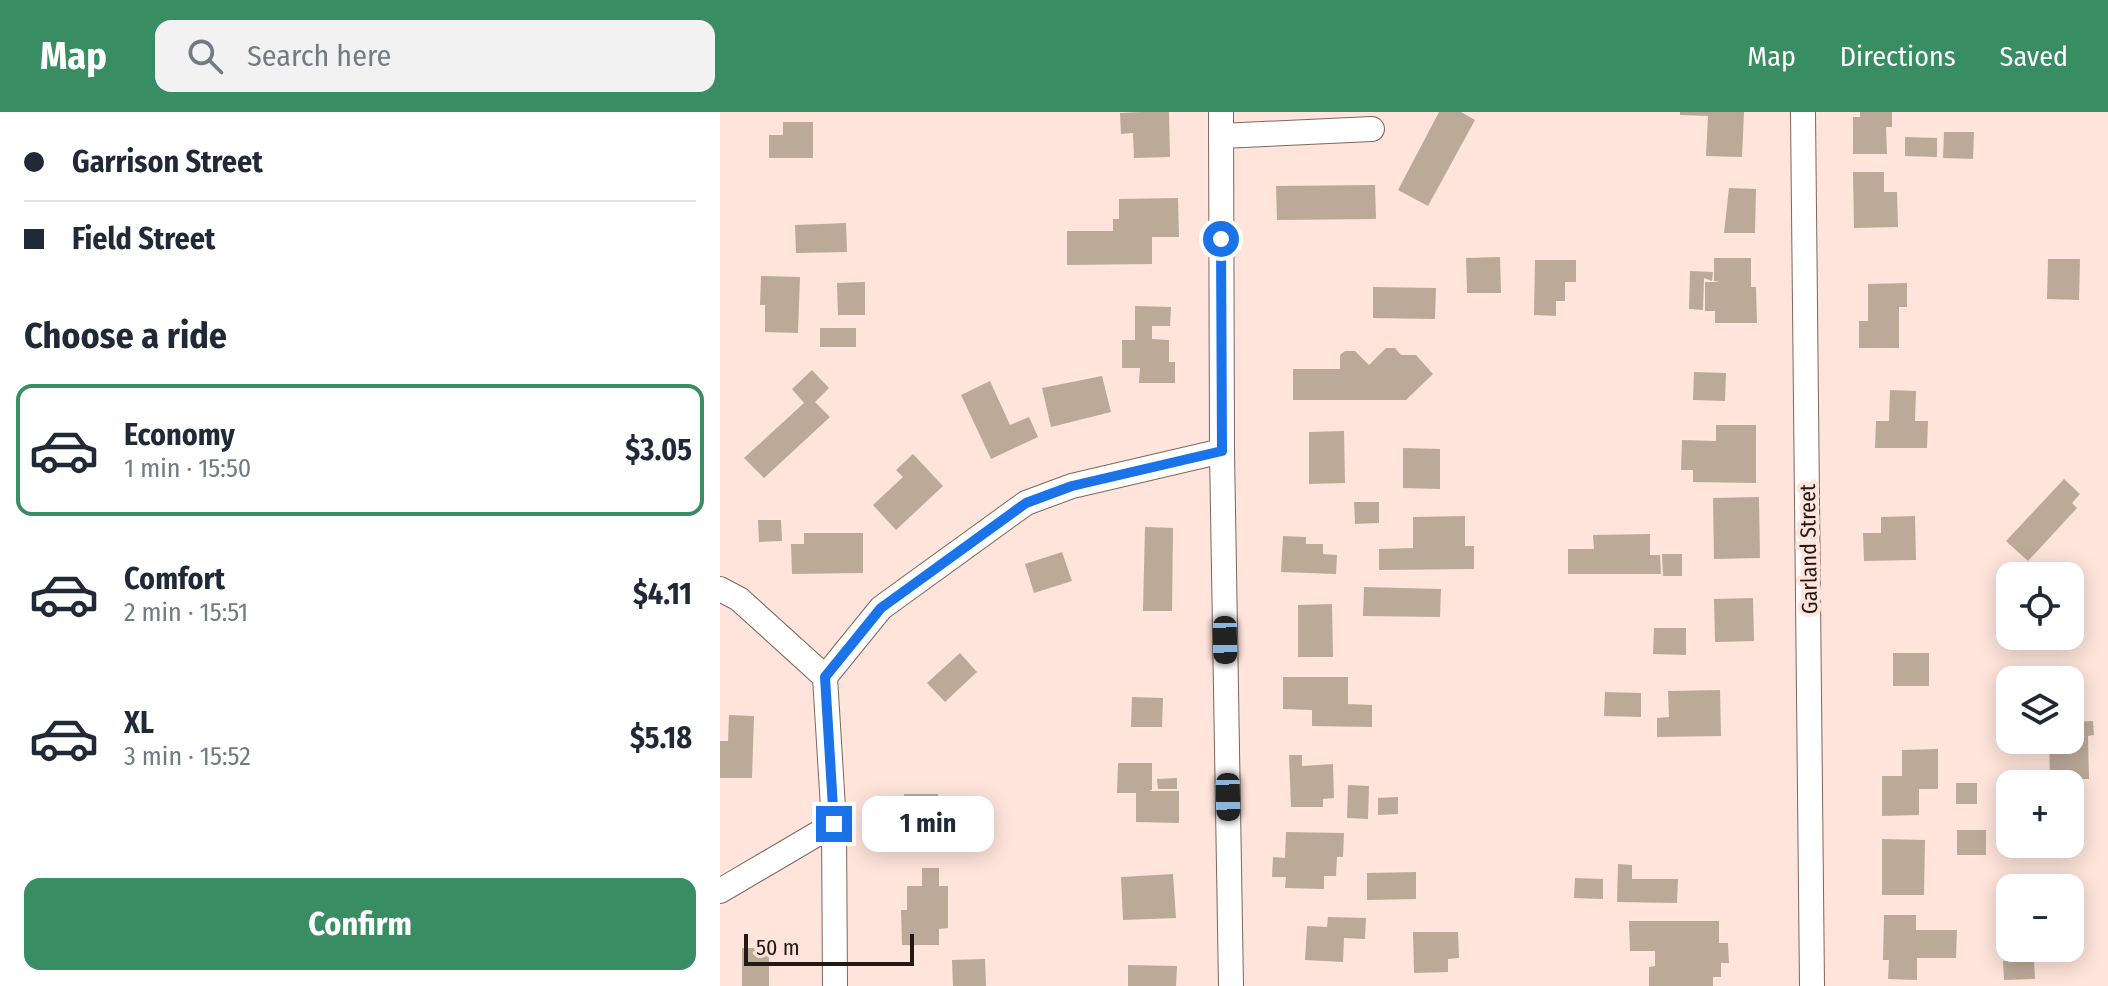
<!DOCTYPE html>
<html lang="en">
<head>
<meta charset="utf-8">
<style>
  body { margin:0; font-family:"Fira Sans Condensed",sans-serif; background:#f2f2f3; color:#1f2937; height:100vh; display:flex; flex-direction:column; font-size:30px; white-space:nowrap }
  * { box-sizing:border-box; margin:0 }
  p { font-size:26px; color:#747a83 }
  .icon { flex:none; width:44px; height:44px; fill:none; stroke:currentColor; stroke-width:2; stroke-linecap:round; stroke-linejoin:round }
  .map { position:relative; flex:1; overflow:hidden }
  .sheet { display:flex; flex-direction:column; background:#fff; width:720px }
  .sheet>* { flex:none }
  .top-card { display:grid; align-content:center; height:176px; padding:0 24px; background:#fff }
  .buttons { position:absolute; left:1276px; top:450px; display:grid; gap:16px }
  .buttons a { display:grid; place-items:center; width:88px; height:88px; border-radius:16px; background:#fff; box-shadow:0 4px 20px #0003; font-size:40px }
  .scale { position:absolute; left:24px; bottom:20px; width:170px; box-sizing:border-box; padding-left:8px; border:4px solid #221916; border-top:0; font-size:22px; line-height:28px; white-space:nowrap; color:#221916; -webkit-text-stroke:6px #fee4db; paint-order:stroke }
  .end { position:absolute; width:36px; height:36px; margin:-18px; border:10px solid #1a73e8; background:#fff; box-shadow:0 0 0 4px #fff }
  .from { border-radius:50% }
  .bubble { position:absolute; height:56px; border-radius:16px; background:#fff; box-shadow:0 4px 20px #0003; font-size:26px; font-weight:700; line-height:56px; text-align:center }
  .car { position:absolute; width:24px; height:48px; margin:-24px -12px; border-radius:10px; box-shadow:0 0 6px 2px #0007; background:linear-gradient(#222 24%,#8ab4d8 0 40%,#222 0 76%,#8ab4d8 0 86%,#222 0) }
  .top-card b { display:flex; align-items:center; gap:28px; height:76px; font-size:30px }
  .top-card b+b { border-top:2px solid #e0e1e3 }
  .top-card i { width:20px; height:20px; background:#1f2937 }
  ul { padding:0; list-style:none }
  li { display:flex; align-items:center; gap:24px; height:132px; margin:0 16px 12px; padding:0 8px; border:4px solid transparent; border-radius:16px }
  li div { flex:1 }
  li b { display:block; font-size:30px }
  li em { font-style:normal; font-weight:700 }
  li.selected { border-color:#388e62 }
  li>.icon { width:72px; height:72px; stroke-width:1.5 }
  h2 { padding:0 24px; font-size:36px; line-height:96px }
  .primary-button { display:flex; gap:16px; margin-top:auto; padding:16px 24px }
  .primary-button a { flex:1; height:92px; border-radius:16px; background:#388e62; color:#fff; font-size:32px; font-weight:700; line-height:92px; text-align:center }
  header { display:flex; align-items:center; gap:48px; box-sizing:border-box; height:112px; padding:0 40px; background:#388e62; color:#fff }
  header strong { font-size:38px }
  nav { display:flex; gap:44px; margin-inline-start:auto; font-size:28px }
  .search { width:560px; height:72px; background:#f2f2f3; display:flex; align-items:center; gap:20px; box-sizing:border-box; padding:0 28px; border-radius:16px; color:#747a83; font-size:30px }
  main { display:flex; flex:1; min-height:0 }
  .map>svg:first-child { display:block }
  .building { fill:#bcaa99 }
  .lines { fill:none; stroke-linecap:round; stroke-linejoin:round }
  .minor-casing { stroke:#7d675e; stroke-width:26 }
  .minor { stroke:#fff; stroke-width:24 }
  .route { stroke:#1a73e8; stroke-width:10 }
  .labels { text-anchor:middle; stroke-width:8; stroke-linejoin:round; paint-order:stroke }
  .street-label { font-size:22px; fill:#221916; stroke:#fee4db }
</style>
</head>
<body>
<header>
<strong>Map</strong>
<div class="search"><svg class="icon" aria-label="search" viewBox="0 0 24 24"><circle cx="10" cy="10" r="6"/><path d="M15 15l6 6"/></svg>Search here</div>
<nav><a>Map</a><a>Directions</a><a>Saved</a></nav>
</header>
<main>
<section class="sheet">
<div class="top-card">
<b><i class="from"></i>Garrison Street</b>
<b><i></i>Field Street</b>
</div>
<h2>Choose a ride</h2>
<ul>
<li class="selected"><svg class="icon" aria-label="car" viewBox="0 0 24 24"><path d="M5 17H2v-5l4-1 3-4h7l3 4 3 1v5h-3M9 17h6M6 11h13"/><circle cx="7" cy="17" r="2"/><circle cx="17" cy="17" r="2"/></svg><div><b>Economy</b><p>1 min · 15:50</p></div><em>$3.05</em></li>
<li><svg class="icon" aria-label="car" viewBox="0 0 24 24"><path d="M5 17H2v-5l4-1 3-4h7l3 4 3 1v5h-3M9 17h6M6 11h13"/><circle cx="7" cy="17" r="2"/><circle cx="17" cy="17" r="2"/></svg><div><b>Comfort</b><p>2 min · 15:51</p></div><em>$4.11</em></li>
<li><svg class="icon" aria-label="car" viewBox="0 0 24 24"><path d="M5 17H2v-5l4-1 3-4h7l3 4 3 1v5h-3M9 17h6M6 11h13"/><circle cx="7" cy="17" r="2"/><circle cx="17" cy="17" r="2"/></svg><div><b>XL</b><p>3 min · 15:52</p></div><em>$5.18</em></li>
</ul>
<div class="primary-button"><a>Confirm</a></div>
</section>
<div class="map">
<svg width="1388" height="874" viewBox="0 0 1388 874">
  <rect width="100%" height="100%" fill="#fee4db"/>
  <!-- building -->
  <path class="building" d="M421 0H449L450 45 414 46 413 21 401 22 400 1Z
    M719 0H741L755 8 708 94 678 78Z
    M960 0H1024L1022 45 986 44 988 4 960 3Z
    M1140 0H1172V15H1166L1167 42H1133V5H1140Z
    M63 10H93V46H49V23H63Z
    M1224 20H1254L1253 47 1223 46Z
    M1185 25 1217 26V45L1185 44Z
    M1133 60H1164V80H1177L1178 115 1134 116Z
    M655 73 656 107 557 108 556 74Z
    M1009 76 1036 77 1035 121H1004Z
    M458 86 459 125H432V152L347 153V119H393V107H399V87Z
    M126 111 127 140 76 141 75 113Z
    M780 145 781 181H747L746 146Z
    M994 146H1031V175H1036L1037 211H995V199H985V170H1000L994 169Z
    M1328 147H1360L1359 188 1327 187Z
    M815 148H856V170H845V189H836V204L814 203Z
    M970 159 993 160 992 169 984 166 983 198 969 197Z
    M41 164 80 165 78 221 45 220V193H40Z
    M145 170V203H118L117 171Z
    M1187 171V195H1179V236H1139V209H1148V172Z
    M653 175 716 176 715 207 653 206Z
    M415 194 451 195 450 214H432V227L449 228V250H455V271H419L420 256H402V228H415Z
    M100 216H136V235H100Z
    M666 236H675L681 243H696L713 262 686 288H573V257H620V243L625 239H635L649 253Z
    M92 258 109 276 95 290 110 305 44 366 24 346 84 291 72 277Z
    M974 260 1006 261 1005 289 973 288Z
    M382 264 391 300 331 315 322 276Z
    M270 269 290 313 309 305 318 325 271 347 241 283Z
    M1170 278 1196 279 1195 309H1208L1207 336H1155L1156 309H1169Z
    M996 313H1036V371L973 370V358H961L962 328 996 329Z
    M624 319 625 371 589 372V320Z
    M683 336 720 337V377L683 376Z
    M193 342 223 374 176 418 153 393 183 365 176 358Z
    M1344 367 1360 382 1352 391 1357 396 1308 449 1286 429Z
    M1039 385 1040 446 994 447 993 386Z
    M634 390H659V411L635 412Z
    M745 404V434H754V457L659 458V437L693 436V405Z
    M1195 404 1196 448 1144 449 1143 421H1161V405Z
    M38 408H61L62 429 39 430Z
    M425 415 453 416 452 499H423Z
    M84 421H143V461L72 462 71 432H84Z
    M930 422V443H940L941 462H848V437H874L873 423Z
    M563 424 586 425V432H603V442L617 443 616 462 561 460Z
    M342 440 352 469 314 481 305 452Z
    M942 442H962V464H943Z
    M644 475 721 477 720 505 643 504Z
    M1033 486 1034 529 995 530 994 487Z
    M612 492 613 545H578V493Z
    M934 516H966V543L933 542Z
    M240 541 257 560 225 590 207 571Z
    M1173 541H1209V574H1173Z
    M563 565H628V592L652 593V615L592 614V598L563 597Z
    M1000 578 1001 624 937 625V606L949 605 948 579Z
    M885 580 921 581V605L884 604Z
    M412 585 443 586 442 615H411Z
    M9 603 34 604 32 666H0V629H8Z
    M1373 609 1374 623 1368 624 1369 667H1330L1329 628H1350V610Z
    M1218 637V677H1199V703L1162 704V664H1182V638Z
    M569 643H582V654L613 652 614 686 603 687V695H571Z
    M398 651H432V678L429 679H459V711L416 710V681H397Z
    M457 666V677H438L437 667Z
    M1236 671H1257V692H1236Z
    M628 673 649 674 648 707 627 706Z
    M184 682H218L219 718H185Z
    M678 685V702L658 703V686Z
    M1237 718H1266V743H1237Z
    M566 720 624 721 623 745H617L616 764H604V777L565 776 566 765H552L553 745 565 746Z
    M1162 727 1205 728 1204 783H1162Z
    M898 752 912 753V767H958L957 791 897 790Z
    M202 756H219V774H228V816L219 817V833H182L181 798H187V774H202Z
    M696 760V787L647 788V761Z
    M453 762 456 806 403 808 401 765Z
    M855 766 883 767V787L854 786Z
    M1164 803H1196V818H1237L1236 846H1197V868L1168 867 1169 848H1163Z
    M608 805 646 806 645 827 624 826 623 850 585 848 587 814 607 815Z
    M909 809H999V831H1008L1009 851H1001V865H993V874H929V855L935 854V839H910Z
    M693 820H738L739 846 728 847V860L694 861Z
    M22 836H49V874H22Z
    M265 847 266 874H233L232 848Z
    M1314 848 1315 867 1284 868 1283 849Z
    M408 853 457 854 456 874H408Z"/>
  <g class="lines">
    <defs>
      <path id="minor" d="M501 0 502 339 511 874
        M1083 0 1092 874
        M501 24 652 17
        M0 477 19 487 105 565
        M105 565 161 496 306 391 352 374 502 339
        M105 565 114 712 115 874
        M0 779 114 712"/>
    </defs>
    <!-- minor casing -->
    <use href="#minor" class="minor-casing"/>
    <!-- minor -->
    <use href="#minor" class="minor"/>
  </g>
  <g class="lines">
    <!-- route -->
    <path class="route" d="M114 712 105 565 161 496 306 391 352 374 502 339 501 127"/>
  </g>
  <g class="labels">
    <!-- street labels -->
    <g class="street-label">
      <text transform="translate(1088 437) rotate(-91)" y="8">Garland Street</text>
    </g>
  </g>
</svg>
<div class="buttons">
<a><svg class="icon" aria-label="locate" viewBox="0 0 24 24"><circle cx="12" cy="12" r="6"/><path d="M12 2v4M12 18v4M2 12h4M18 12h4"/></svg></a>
<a><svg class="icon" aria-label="layers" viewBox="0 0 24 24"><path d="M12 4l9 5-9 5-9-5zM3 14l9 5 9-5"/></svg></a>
<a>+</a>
<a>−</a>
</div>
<div class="scale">50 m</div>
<i class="end from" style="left:501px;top:127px"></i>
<i class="end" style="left:114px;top:712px"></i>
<div class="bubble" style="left:142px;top:684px;width:132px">1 min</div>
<i class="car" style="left:505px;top:528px;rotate:179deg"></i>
<i class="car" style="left:508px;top:685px;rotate:179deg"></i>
</div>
</main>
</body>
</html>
